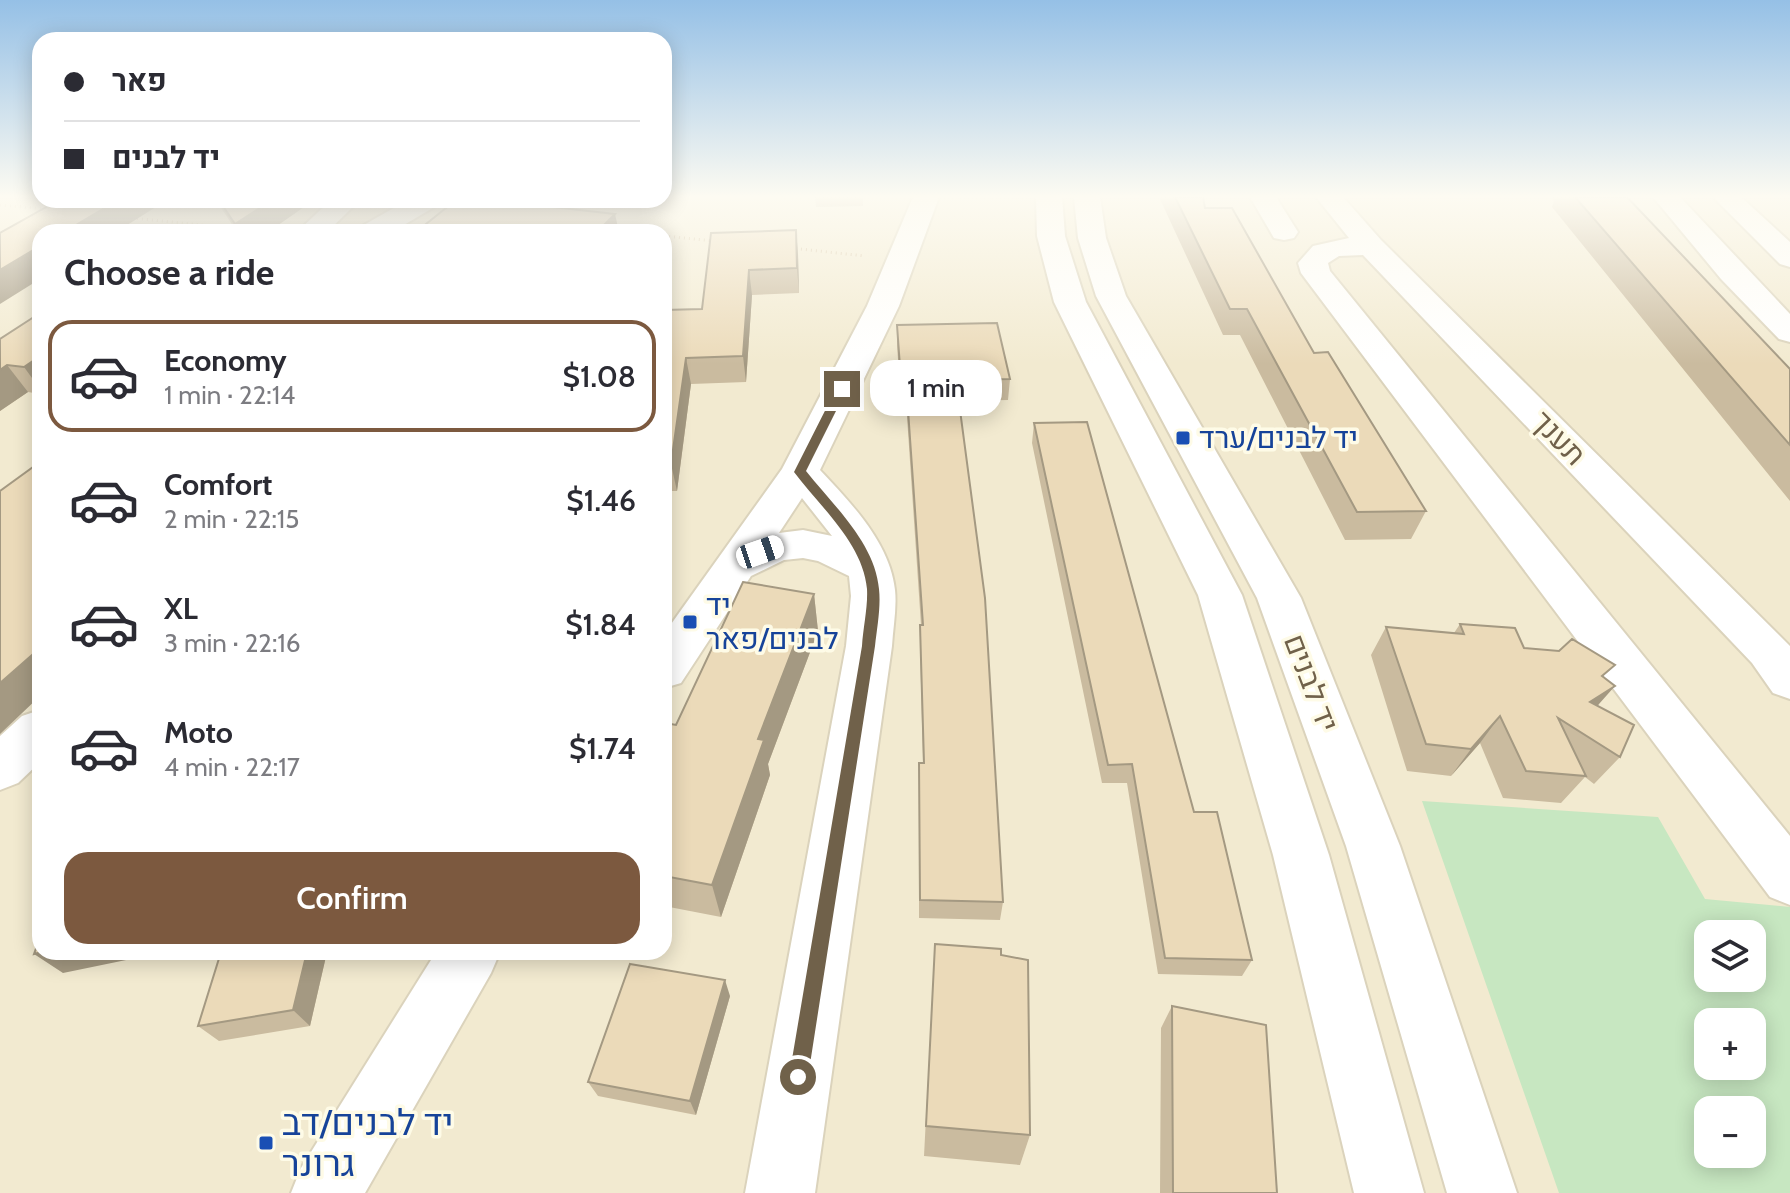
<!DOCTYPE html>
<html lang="en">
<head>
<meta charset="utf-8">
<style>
  body { margin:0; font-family:Cabin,Heebo,sans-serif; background:#f2f2f3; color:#2b2b33; height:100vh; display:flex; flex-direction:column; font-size:30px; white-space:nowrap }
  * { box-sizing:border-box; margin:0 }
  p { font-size:26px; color:#7c7c81 }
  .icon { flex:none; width:44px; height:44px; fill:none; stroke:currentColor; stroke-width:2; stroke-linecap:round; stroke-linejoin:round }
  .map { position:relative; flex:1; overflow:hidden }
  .details { position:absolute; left:32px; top:224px; width:640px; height:736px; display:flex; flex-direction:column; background:#fff; border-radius:24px; box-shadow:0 4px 20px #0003 }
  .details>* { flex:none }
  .banner { position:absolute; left:32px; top:32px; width:640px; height:176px; border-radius:24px; box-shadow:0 4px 20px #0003; display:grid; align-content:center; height:176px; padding:0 32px; background:#fff }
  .tools { position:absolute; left:1694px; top:920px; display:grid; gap:16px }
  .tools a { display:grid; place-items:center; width:72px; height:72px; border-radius:16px; background:#fff; box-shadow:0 4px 20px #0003; font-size:40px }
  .end { position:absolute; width:36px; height:36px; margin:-18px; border:10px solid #70614a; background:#fff; box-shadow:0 0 0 4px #fff }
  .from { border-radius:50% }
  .bubble { position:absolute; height:56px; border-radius:24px; background:#fff; box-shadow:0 4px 20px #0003; font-size:26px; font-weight:600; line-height:56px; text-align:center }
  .car { position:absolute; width:24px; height:48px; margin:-24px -12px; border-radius:10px; box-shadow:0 0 6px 2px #0007; background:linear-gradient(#fff 24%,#345 0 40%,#fff 0 76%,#345 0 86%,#fff 0) }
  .banner b { display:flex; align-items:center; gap:28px; height:76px; font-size:30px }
  .banner b+b { border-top:2px solid #e1e1e2 }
  .banner i { width:20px; height:20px; background:#2b2b33 }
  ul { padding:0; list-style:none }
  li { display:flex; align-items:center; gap:24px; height:112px; margin:0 16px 12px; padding:0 16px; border:4px solid transparent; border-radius:24px }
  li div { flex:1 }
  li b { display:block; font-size:30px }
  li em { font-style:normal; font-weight:600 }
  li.on { border-color:#7c593f }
  li>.icon { width:72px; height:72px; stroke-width:1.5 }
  h2 { padding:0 32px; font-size:36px; line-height:96px }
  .cta { display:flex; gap:16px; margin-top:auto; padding:16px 32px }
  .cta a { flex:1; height:92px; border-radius:24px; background:#7c593f; color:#fff; font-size:32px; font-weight:600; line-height:92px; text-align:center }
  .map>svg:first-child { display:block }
  .residential { fill:#f2ead0; fill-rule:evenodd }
  .green { fill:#c7e7c1; fill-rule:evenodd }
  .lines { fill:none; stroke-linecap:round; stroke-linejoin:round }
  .minor-casing { stroke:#dbd3bc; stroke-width:4 }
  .path { stroke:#d3bf9e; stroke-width:3; stroke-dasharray:1 4; stroke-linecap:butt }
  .minor { fill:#fff; fill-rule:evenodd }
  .wall { fill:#cabb9f }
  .shaded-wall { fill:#a49982 }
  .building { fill:#ebdab9; stroke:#a49982; stroke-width:2 }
  .route { fill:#70614a }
  .transit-dot { fill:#1a4fb4; stroke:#fefbe7; stroke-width:3 }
  .labels { text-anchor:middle; stroke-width:7; stroke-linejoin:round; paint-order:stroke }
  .transit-label { font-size:30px; fill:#164399; stroke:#fefbe7; text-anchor:start }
  .street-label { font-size:30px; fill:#70614a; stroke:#fefbe7 }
  .near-transit-label { font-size:36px; fill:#164399; stroke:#fefbe7; text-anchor:start }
</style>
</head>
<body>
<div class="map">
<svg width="1790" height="1193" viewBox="0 0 1790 1193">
  <rect width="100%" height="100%" fill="#faf7e1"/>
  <!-- residential -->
  <path class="residential" d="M0 197H40V200L1790 197V1193H0ZM40 232H664V952H40ZM1708 934H1752V978H1708ZM1708 1022H1752V1066H1708ZM1708 1110H1752V1154H1708Z"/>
  <!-- green -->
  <path class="green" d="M1422 801 1658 817 1705 899 1790 907V1193H1559ZM1708 934H1752V978H1708ZM1708 1022H1752V1066H1708ZM1708 1110H1752V1154H1708Z"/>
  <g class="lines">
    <defs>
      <path id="minor" d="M913 197H939L899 306 820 470C851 503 890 543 895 590 897 608 893 628 892 646L815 1193H745L846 646 851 596 849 576 818 561 803 558 784 560 751 576 681 683 664 688V634L782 469 867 306ZM802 498 832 536 803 530 779 533Z
        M1036 197H1062L1065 236 1086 302 1242 595 1329 855 1424 1193H1354L1273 855 1198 595 1054 302 1037 236Z
        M1074 197H1100L1106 238 1126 296 1301 598 1400 846 1517 1193H1447L1346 846 1257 598 1096 296 1078 238Z
        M1250 197H1276L1298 232 1294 238 1284 240 1274 238Z
        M1316 197H1343L1381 240 1790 646V699L1773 693 1752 663 1363 255 1339 256 1328 263 1330 271 1790 836V905L1770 897 1301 273 1298 263 1313 246 1349 238Z
        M1653 197H1680L1790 314V342L1779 339 1721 279Z
        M1713 197H1741L1790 242V267L1780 264Z
        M331 200H360L327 232H297Z
        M408 200H440L436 206 392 232H358L362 226Z
        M40 710V762L18 783 0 790V736L22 716Z
        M436 952H500L491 973 365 1193H291L301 1168Z"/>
    </defs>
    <!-- minor casing -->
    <use href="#minor" class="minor-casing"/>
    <!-- path -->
    <path class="path" d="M0 205 46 209
      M132 218 241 229
      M613 231 628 232
      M664 236 714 241
      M791 248 865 256"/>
    <!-- minor -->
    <use href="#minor" class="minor"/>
  </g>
  <!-- wall -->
  <path class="wall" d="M815 197H863V206L816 207Z
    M1159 197H1203L1205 208 1314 353 1426 511 1411 539 1345 540 1240 335H1223Z
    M1551 197H1627L1790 369V501L1552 207 1554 201Z
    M216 200H314L268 232H237Z
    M711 233 798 254 799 293 752 295 746 382 691 384 677 491H664V310L702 309Z
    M40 313V394L28 392 0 411V339Z
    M897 325 1010 379 1008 400 958 401 1003 902 1000 920 919 918V763H923L920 646 921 625 906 402H901L897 345Z
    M1034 423 1194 812 1252 960 1242 976 1158 974 1127 783H1102L1032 443Z
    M814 594 818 631 768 764 770 775 721 917 664 906V726L676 725Z
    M1460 624 1604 678 1598 706 1620 757 1594 784 1585 777 1561 803 1503 798 1480 743 1451 776 1407 771 1371 655 1386 627 1454 633Z
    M935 944 1001 955 1030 1135 1020 1165 924 1156Z
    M221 952H327L310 1026 219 1041 198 1026Z
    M730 996 696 1115 598 1096 588 1082Z
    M1172 1006 1277 1193H1160L1161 1028Z"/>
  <!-- shaded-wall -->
  <path class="shaded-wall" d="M118 200H167L116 232H64Z
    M272 200H314L268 232H239L235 224Z
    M501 200H534L507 227Z
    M615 214 619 232H597Z
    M796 230 798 254 799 293 797 268Z
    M40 246V279L0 304V270Z
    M749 270 752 295 746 382 743 356Z
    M40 356V389L24 367Z
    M686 358 691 384 677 491 671 464Z
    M7 365 28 392 0 411V370Z
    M814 594 818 631 768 764 770 775 721 917 712 885 758 739Z
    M40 648V696L0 734V683Z
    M1615 686 1591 713 1590 702Z
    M1500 716 1480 743 1451 776 1471 749Z
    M42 952H165L63 973 34 954Z
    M307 952H327L310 1026 293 1010Z
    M725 980 730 996 696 1115 690 1101Z"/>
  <!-- building -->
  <path class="building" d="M1175 197H1203L1205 208H1232L1314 353 1328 352 1426 511 1357 512 1247 309H1230Z
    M1575 197H1627L1790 369V445Z
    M59 200H118L64 232H40V246L0 270V233Z
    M219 200H272L235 224Z
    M456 200H501L500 201 615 214 597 232H416Z
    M796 230 797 268 749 270 743 356 686 358 671 464H664V310L702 309 711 233Z
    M40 313V356L24 367 7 365 0 370V339Z
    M997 323 1010 379 956 380 985 598 1003 902 920 900 919 763H924L920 625H923L906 381H901L897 325Z
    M1087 422 1194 812H1217L1252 960 1165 958 1132 764 1108 765 1034 423Z
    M40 462V648L0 683V491Z
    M743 582 814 594 758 739 764 740 712 885 664 876V726L665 723 676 725Z
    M1460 624 1515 628 1524 648 1559 651 1572 639 1615 665 1602 676 1615 686 1590 702 1634 725 1620 757 1558 718 1586 776 1526 771 1500 716 1471 749 1426 744 1386 627 1464 634Z
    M40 937V952H42L34 954Z
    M935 944 1001 949V955L1028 960 1030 1135 926 1126Z
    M221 952H307L293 1010 198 1026Z
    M630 964 725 980 690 1101 588 1082Z
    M1172 1006 1266 1025 1277 1193H1173Z"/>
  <!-- sky -->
  <linearGradient id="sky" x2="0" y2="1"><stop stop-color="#95c0e6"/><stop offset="0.54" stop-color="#fdfbf2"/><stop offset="1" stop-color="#fdfbf2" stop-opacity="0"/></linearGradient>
  <rect width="1790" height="364" fill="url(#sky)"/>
  <!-- route -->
  <path class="route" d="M842 386 847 389 806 471C833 505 875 543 879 589 881 607 877 628 875 646L808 1077 805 1084 798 1087 792 1084 789 1077 862 646C863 628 868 607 867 589 863 543 820 507 794 472L836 389Z"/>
  <!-- markers -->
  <g class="transit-dot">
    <rect x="1175" y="430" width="16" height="16" rx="4"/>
    <rect x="682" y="614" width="16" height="16" rx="4"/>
    <rect x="258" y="1135" width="16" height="16" rx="4"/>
  </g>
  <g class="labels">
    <!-- transit labels -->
    <g class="transit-label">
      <text x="1199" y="448">יד לבנים/ערד</text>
      <text x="706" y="615">יד<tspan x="706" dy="34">לבנים/פאר</tspan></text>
    </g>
    <!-- street labels -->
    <g class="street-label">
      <text transform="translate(1559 438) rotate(46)" y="10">תענך</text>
      <text transform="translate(1311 683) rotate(69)" y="10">יד לבנים</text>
    </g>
    <!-- near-transit labels -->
    <g class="near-transit-label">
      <text x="282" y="1135">יד לבנים/דב<tspan x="282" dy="41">גרונר</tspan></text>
    </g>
  </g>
</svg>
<div class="tools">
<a><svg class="icon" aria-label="layers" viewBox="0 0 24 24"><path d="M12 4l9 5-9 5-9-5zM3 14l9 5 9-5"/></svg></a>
<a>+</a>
<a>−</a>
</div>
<i class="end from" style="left:798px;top:1077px"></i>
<i class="end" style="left:842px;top:389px"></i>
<div class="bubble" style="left:870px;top:360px;width:132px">1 min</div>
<i class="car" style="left:760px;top:552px;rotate:71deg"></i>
<div class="banner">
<b><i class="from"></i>פאר</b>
<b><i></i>יד לבנים</b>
</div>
<section class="details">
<h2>Choose a ride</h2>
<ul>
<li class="on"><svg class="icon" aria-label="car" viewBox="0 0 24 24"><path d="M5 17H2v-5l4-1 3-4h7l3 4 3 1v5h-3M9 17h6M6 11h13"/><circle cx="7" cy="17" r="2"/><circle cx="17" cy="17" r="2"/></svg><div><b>Economy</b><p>1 min · 22:14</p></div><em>$1.08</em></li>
<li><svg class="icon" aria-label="car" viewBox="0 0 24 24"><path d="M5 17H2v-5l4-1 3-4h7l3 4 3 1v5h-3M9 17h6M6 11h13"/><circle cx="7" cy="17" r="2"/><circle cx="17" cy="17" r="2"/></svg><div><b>Comfort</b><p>2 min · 22:15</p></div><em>$1.46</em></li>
<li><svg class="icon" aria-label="car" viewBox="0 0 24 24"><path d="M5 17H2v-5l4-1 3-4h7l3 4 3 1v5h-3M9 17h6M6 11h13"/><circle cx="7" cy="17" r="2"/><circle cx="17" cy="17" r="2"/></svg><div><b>XL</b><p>3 min · 22:16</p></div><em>$1.84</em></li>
<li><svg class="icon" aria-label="car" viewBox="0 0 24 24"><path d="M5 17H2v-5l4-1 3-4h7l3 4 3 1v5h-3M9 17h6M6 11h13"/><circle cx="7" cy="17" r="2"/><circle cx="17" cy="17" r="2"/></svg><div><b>Moto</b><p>4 min · 22:17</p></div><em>$1.74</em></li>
</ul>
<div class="cta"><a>Confirm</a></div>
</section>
</div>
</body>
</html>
